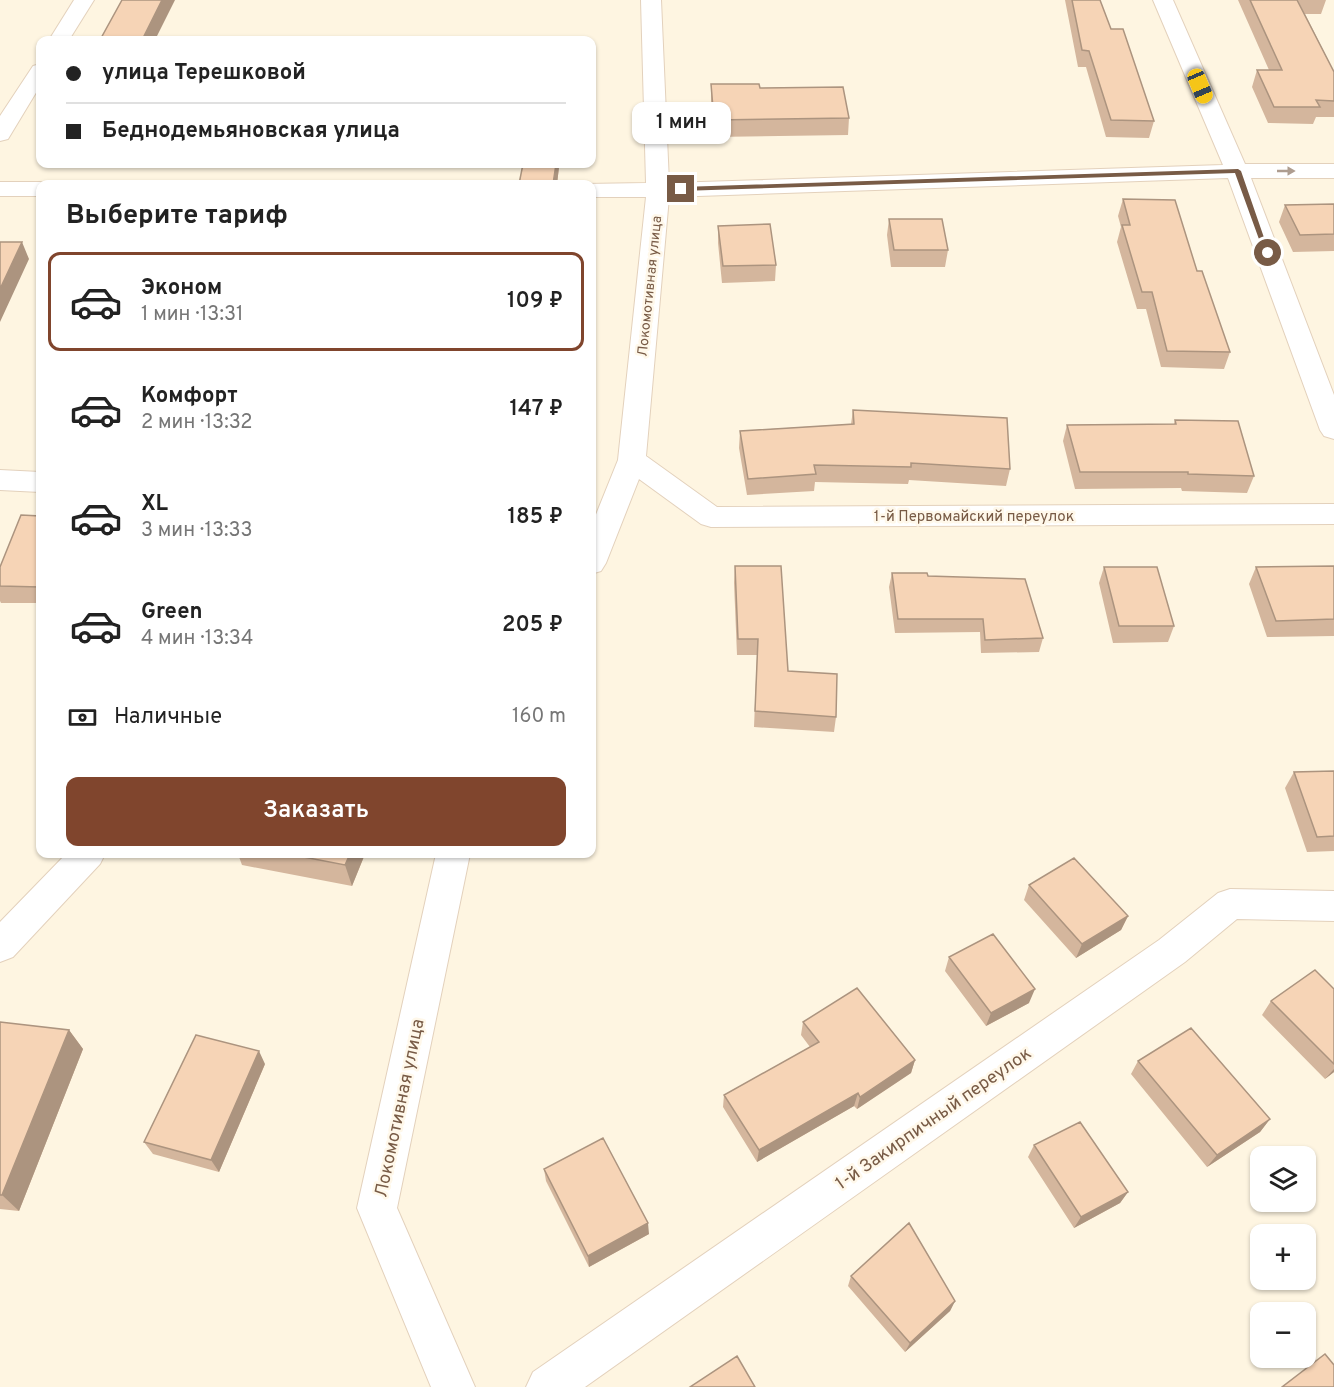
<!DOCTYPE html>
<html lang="ru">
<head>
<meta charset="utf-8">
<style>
  body { margin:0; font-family:Overpass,sans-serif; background:#f2f2f2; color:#222; height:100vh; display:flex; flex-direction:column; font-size:22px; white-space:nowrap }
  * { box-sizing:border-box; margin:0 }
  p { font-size:20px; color:#767676 }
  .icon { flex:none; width:33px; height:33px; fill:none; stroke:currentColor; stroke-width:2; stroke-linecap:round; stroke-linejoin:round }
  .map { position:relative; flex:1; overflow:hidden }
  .details { position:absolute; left:36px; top:180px; width:560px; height:678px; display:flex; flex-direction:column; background:#fff; border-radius:12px; box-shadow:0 2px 4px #0004 }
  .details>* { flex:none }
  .hud { position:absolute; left:36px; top:36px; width:560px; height:132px; border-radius:12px; box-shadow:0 2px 4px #0004; display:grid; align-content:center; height:132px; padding:0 30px; background:#fff }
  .controls { position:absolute; left:1250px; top:1146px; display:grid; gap:12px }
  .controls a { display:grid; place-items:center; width:66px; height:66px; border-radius:12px; background:#fff; box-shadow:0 2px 4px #0004; font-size:30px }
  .end { position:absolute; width:27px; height:27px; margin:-14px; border:8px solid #785b46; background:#fff; box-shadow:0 0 0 3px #fff }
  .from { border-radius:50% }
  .bubble { position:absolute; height:42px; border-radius:12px; background:#fff; box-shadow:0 2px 4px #0004; font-size:20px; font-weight:600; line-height:42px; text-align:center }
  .car { position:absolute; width:18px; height:36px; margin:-18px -9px; border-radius:8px; box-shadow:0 0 4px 2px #0007; background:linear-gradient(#f5c518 24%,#345 0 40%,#f5c518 0 76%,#345 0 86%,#f5c518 0) }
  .hud b { display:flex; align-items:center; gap:21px; height:57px; font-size:22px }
  .hud b+b { border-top:2px solid #e0e0e0 }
  .hud i { width:15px; height:15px; background:#222 }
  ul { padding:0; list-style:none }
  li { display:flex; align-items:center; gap:18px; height:99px; margin:0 12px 9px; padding:0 18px; border:3px solid transparent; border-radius:12px }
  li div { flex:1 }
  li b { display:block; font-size:22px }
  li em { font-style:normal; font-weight:600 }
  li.selected { border-color:#80452d }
  li>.icon { width:54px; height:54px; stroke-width:1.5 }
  h2 { padding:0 30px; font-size:27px; line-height:72px }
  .pay { display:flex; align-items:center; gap:15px; height:66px; padding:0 30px; font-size:22px }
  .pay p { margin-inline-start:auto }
  .cta { display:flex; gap:12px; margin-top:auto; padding:12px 30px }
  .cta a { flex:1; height:69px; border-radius:12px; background:#80452d; color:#fff; font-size:24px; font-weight:600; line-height:69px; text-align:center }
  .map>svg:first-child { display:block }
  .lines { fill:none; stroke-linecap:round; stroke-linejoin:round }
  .minor-casing { stroke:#e3d1bc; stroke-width:2 }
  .minor { fill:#fff; fill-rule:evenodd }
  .wall { fill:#d4b69d }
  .shaded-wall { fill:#ac947f }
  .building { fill:#f6d4b6; stroke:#ac947f; stroke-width:1.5 }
  .oneway { fill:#ae9d90 }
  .route { fill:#785b46 }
  .labels { text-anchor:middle; stroke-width:5; stroke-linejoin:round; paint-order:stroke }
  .far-street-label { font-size:14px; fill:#785b46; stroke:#fff8ea }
  .street-label { font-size:15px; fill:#785b46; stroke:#fff8ea }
  .near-street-label { font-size:18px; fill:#785b46; stroke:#fff8ea }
</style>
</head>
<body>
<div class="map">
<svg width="1334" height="1387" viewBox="0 0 1334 1387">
  <rect width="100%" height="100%" fill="#fef5e1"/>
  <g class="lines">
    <defs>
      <path id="minor" d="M74 0H94L69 40H49Z
        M641 0H661L669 183 1223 165 1153 0H1173L1245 164H1334V178H1251L1334 395V439L1324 436 1320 430 1228 178 669 197 646 456 717 507 1334 504V524L711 527 701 524 639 479 606 563 601 571 591 574V527L618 460 646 197H591V184H585L646 183Z
        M40 64V86L8 139 0 141V116L33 66Z
        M0 182H40L48 184H40V196H0Z
        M0 470 40 472V492L0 490Z
        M66 854H105L100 864 13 957 0 962V922Z
        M436 854H470L397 1208 475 1387H431L357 1208Z
        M1230 889 1334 891V921L1237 919 1185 962 585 1387H526L533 1372 1159 940 1218 893Z"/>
    </defs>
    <!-- minor casing -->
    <use href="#minor" class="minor-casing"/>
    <!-- minor -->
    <use href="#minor" class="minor"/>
  </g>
  <!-- wall -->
  <path class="wall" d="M1065 0H1100L1111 29 1154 121 1149 138 1106 137 1086 67H1078Z
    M1238 0H1326L1321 14H1305L1334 72V117H1316L1313 124 1268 123 1252 87 1257 70H1269Z
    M711 84 760 88 849 118 848 135 713 137 711 101Z
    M523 164H573L572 167H559L557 184H519Z
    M1123 199 1197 271 1230 352 1224 369 1161 367 1146 309H1137L1117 242 1121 227 1118 216Z
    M1334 204V251L1293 252 1279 222 1285 205Z
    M889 219 948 250 945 267H891L887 235Z
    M718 226 776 265 775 281 722 283 718 243Z
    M853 410 1010 469 1006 486 909 480 908 484 815 482 814 491 747 495 739 448 740 431 851 424Z
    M1175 420 1254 476 1247 493 1182 491 1181 488 1075 489 1063 441 1067 425 1174 424Z
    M40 516V603H1L0 601V567Z
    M735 566 788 671 836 717 834 732 754 727 757 655H737L734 583Z
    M1334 566V636L1267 637 1249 584 1256 567Z
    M1104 567 1174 626 1168 642 1113 643 1099 583Z
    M892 573 928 576 1043 638 1039 652 981 653 980 632 895 633 889 587Z
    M1334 771V851L1307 852 1285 788 1294 772Z
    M238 854H365L352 886 242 865Z
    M1029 885 1128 916 1121 930 1076 958 1024 900Z
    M949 957 1029 1003 986 1026 945 971Z
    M1334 989V1072L1325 1079 1262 1015 1271 1001Z
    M0 1022 69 1030 83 1049 19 1211 0 1209Z
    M803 1022 915 1060 911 1073 857 1109 854 1106 757 1162 723 1107 724 1095 810 1047 801 1035Z
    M1138 1061 1270 1119 1260 1132 1207 1167 1131 1074Z
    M265 1064 219 1172 153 1154 144 1142Z
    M1034 1145 1128 1192 1120 1203 1074 1228 1028 1157Z
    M544 1169 649 1234 589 1267 546 1181Z
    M851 1276 955 1301 950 1311 905 1352 848 1286Z"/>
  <!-- shaded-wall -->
  <path class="shaded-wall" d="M162 0H175L155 40H142Z
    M556 164H559V167L557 184H553Z
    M22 242 29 259 0 322V289Z
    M350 854H365L352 886 345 865Z
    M1128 916 1121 930 1076 958 1082 944Z
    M1035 989 1029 1003 986 1026 991 1013Z
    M69 1030 83 1049 19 1211 2 1195Z
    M259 1051 265 1064 219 1172 211 1160Z
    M915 1060 911 1073 857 1109 860 1097Z
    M1334 1069V1072L1325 1079Z
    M858 1093 854 1106 757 1162 759 1150Z
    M1270 1119 1260 1132 1207 1167 1217 1155Z
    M1128 1192 1120 1203 1074 1228 1081 1217Z
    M648 1223 649 1234 589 1267 588 1256Z
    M955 1301 950 1311 905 1352 910 1343Z"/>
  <!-- building -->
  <path class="building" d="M122 0H162L142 40H100Z
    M1072 0H1100L1111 29H1123L1154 121 1111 120 1089 51 1082 50Z
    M1250 0H1297L1334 72V101L1316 100 1320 107H1274L1257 70H1282Z
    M711 84H759L760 88 843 87 849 118 714 120Z
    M523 164H556L553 184H519Z
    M1123 199 1175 200 1197 271H1202L1230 352 1167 351 1152 292H1142L1122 225H1130Z
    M1334 204V234L1300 235 1285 205Z
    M889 219H942L948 250H894Z
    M770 224 776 265 723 266 718 226Z
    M0 242H22L0 289Z
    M853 410 1007 418 1010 469 911 463V467L814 465 816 474 748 479 740 431 854 424Z
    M1175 420 1238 421 1254 476 1188 474V472H1080L1067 425 1176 424Z
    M21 515 40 516V587L0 586V567Z
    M735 566H781L788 671 837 674 836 717 755 711 758 639H738Z
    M1334 566V619L1276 621 1256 567Z
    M1104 567H1157L1174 626H1119Z
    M892 573H927L928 576 1025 579 1043 638 985 640 983 619H898Z
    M1334 771V836L1317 837 1294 772Z
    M288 854H350L345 865Z
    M1074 858 1128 916 1082 944 1029 885Z
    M993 934 1035 989 991 1013 949 957Z
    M1315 970 1334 989V1064L1271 1001Z
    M857 988 915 1060 860 1097 858 1093 759 1150 724 1095 819 1042 803 1022Z
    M0 1022 69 1030 2 1195H0Z
    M1191 1028 1270 1119 1217 1155 1138 1061Z
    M196 1035 259 1051 211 1160 144 1142Z
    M1080 1122 1128 1192 1081 1217 1034 1145Z
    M603 1138 648 1223 588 1256 544 1169Z
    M909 1223 955 1301 910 1343 851 1276Z
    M1325 1354 1334 1365V1387H1282Z
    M737 1356 755 1387H690Z"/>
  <!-- one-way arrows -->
  <defs><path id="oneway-solid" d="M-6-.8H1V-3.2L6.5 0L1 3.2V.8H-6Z" transform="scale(1.5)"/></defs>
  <use class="oneway" href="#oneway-solid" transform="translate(1286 171)"/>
  <!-- route -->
  <path class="route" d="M1238 169 1241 171 1270 255 1264 253 1235 173 681 191 678 189 681 187Z"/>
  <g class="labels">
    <!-- far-street labels -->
    <g class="far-street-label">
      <text transform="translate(649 286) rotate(-84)" y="5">Локомотивная улица</text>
    </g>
    <!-- street labels -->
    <g class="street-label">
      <text x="974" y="521">1-й Первомайский переулок</text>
    </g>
    <!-- near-street labels -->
    <g class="near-street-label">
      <text transform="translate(399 1108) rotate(-78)" y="6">Локомотивная улица</text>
      <text transform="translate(933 1118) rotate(-35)" y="6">1-й Закирпичный переулок</text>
    </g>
  </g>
</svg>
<div class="controls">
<a><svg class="icon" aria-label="layers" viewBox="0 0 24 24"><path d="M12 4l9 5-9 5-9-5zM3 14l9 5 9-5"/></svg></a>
<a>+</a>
<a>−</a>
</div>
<i class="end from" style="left:1268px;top:253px"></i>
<i class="end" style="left:681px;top:189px"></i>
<div class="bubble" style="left:632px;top:102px;width:99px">1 мин</div>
<i class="car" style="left:1200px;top:86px;rotate:157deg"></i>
<div class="hud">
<b><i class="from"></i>улица Терешковой</b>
<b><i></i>Беднодемьяновская улица</b>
</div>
<section class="details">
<h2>Выберите тариф</h2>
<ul>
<li class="selected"><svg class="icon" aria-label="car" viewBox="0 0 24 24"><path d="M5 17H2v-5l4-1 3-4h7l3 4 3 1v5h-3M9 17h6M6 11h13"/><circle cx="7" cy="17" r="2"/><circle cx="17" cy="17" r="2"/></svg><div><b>Эконом</b><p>1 мин · 13:31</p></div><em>109 ₽</em></li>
<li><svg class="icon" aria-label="car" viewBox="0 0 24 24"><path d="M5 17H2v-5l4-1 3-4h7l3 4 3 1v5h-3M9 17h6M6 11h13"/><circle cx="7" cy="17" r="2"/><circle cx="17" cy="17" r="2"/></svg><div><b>Комфорт</b><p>2 мин · 13:32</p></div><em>147 ₽</em></li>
<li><svg class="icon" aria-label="car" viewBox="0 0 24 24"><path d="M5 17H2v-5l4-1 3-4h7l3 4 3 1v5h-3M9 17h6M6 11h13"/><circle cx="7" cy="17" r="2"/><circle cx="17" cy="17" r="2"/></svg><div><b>XL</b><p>3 мин · 13:33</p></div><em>185 ₽</em></li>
<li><svg class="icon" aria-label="car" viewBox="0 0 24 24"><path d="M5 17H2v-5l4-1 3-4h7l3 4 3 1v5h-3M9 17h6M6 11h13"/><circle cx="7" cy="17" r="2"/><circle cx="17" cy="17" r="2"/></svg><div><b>Green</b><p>4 мин · 13:34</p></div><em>205 ₽</em></li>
</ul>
<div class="pay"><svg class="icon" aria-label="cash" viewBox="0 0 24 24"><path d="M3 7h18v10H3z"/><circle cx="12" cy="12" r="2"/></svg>Наличные<p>160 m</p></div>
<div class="cta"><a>Заказать</a></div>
</section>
</div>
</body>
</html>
